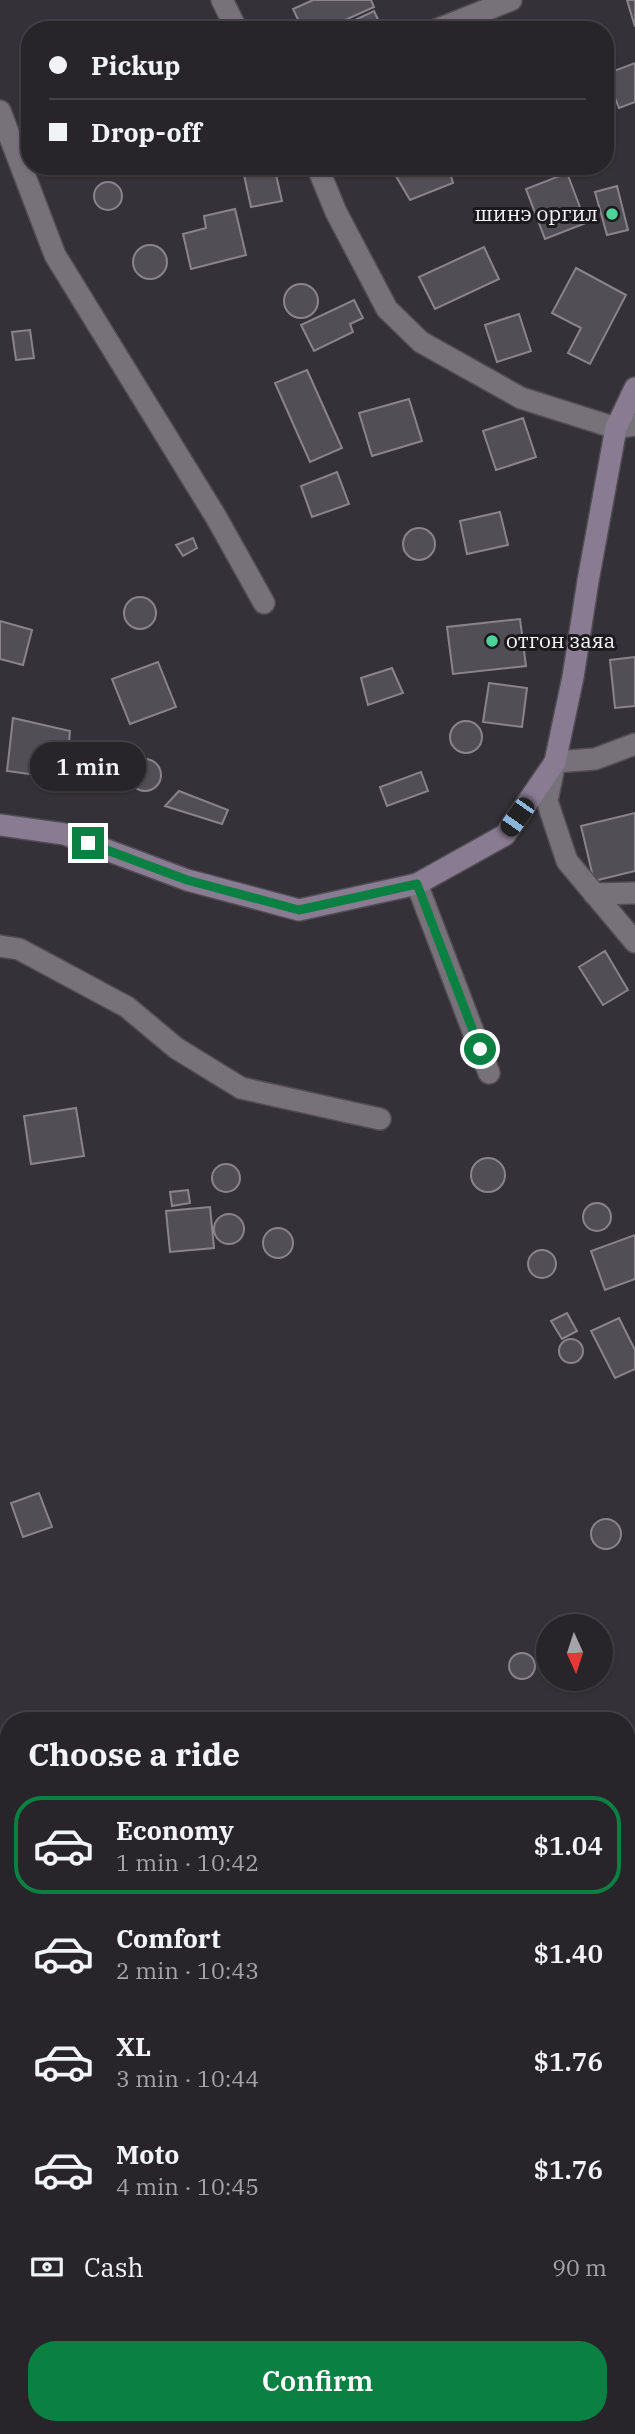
<!DOCTYPE html>
<html lang="en">
<head>
<meta charset="utf-8">
<style>
  body { margin:0; font-family:"IBM Plex Serif",serif; background:#343136; color:#f1f3f6; height:100vh; display:flex; flex-direction:column; font-size:26px; white-space:nowrap }
  * { box-sizing:border-box; margin:0 }
  p { font-size:23px; color:#a5a5a8 }
  .icon { flex:none; width:38px; height:38px; fill:none; stroke:currentColor; stroke-width:2; stroke-linecap:round; stroke-linejoin:round }
  .map { position:relative; flex:1; overflow:hidden }
  .drawer { position:absolute; left:0px; top:1712px; width:635px; height:723px; display:flex; flex-direction:column; background:#28252a; border-radius:28px 28px 0 0; box-shadow:0 2px 5px #0004,0 0 0 2px #444247 }
  .drawer>* { flex:none }
  .guide { position:absolute; left:21px; top:21px; width:593px; height:154px; border-radius:28px; box-shadow:0 2px 5px #0004,0 0 0 2px #444247; display:grid; align-content:center; height:154px; padding:0 28px; background:#28252a }
  .needle { width:46px; rotate:177deg }
  .tools { position:absolute; left:536px; top:1614px; display:grid; gap:14px }
  .tools a { display:grid; place-items:center; width:77px; height:77px; border-radius:50%; background:#28252a; box-shadow:0 2px 5px #0004,0 0 0 2px #444247; font-size:35px }
  .end { position:absolute; width:32px; height:32px; margin:-16px; border:9px solid #0b8043; background:#fff; box-shadow:0 0 0 4px #fff }
  .from { border-radius:50% }
  .bubble { position:absolute; height:49px; border-radius:24px; background:#28252a; box-shadow:0 2px 5px #0004,0 0 0 2px #444247; font-size:23px; font-weight:600; line-height:49px; text-align:center }
  .car { position:absolute; width:21px; height:42px; margin:-21px -10px; border-radius:9px; box-shadow:0 0 5px 2px #0007; background:linear-gradient(#222 24%,#8ab4d8 0 40%,#222 0 76%,#8ab4d8 0 86%,#222 0) }
  .guide b { display:flex; align-items:center; gap:24px; height:66px; font-size:26px }
  .guide b+b { border-top:2px solid #444247 }
  .guide i { width:18px; height:18px; background:#f1f3f6 }
  ul { padding:0; list-style:none }
  li { display:flex; align-items:center; gap:21px; height:98px; margin:0 14px 10px; padding:0 14px; border:4px solid transparent; border-radius:28px }
  li div { flex:1 }
  li b { display:block; font-size:26px }
  li em { font-style:normal; font-weight:600 }
  li.current { border-color:#0b8043 }
  li>.icon { width:63px; height:63px; stroke-width:1.5 }
  h2 { padding:0 28px; font-size:32px; line-height:84px }
  .pay { display:flex; align-items:center; gap:18px; height:77px; padding:0 28px; font-size:26px }
  .pay p { margin-inline-start:auto }
  .action { display:flex; gap:14px; margin-top:auto; padding:14px 28px }
  .action a { flex:1; height:80px; border-radius:28px; background:#0b8043; color:#fff; font-size:28px; font-weight:600; line-height:80px; text-align:center }
  .map>svg:first-child { display:block }
  .building { fill:#524e55; stroke:#89848c; stroke-width:2 }
  .lines { fill:none; stroke-linecap:round; stroke-linejoin:round }
  .street-casing { stroke:#514d53; stroke-width:24 }
  .secondary-casing { stroke:#514d53; stroke-width:24 }
  .street { stroke:#77727a; stroke-width:21 }
  .secondary { stroke:#897b92; stroke-width:21 }
  .route { stroke:#0b8043; stroke-width:9 }
  .poi-dot { fill:#4cd49b; stroke:#1c1a1d; stroke-width:2.5 }
  .labels { text-anchor:middle; stroke-width:6; stroke-linejoin:round; paint-order:stroke }
  .poi-label { font-size:21px; fill:#f5f3f7; stroke:#1c1a1d; text-anchor:end }
</style>
</head>
<body>
<div class="map">
<svg width="635" height="2434" viewBox="0 0 635 2434">
  <rect width="100%" height="100%" fill="#353138"/>
  <!-- building -->
  <path class="building" d="M313 0H371L374 7 323 30H303L293 9Z
    M627 0H635V27Z
    M374 11 383 30H334Z
    M635 63V102L619 108 606 74Z
    M242 166H274L282 201 251 207Z
    M407 166H448L453 183 410 200 393 171Z
    M567 173 586 223 545 239 526 189Z
    M94 196a14 14 0 1 1 28 0a14 14 0 1 1-28 0Z
    M617 186 628 230 607 235 595 192Z
    M235 209 246 255 191 269 183 234 206 228 204 216Z
    M133 262a17 17 0 1 1 34 0a17 17 0 1 1-34 0Z
    M484 247 499 279 435 309 419 277Z
    M576 268 626 295 590 364 568 353 581 328 552 313Z
    M284 301a17 17 0 1 1 34 0a17 17 0 1 1-34 0Z
    M354 300 363 318 350 324 353 332 314 351 301 325Z
    M519 314 531 351 497 362 485 325Z
    M30 330 34 358 16 360 12 332Z
    M307 370 342 448 310 462 275 383Z
    M409 399 422 441 372 456 359 413Z
    M523 418 536 457 496 470 483 431Z
    M337 472 349 504 312 517 301 486Z
    M500 512 508 545 467 554 460 521Z
    M403 544a16 16 0 1 1 32 0a16 16 0 1 1-32 0Z
    M193 538 197 548 183 556 176 545Z
    M124 613a16 16 0 1 1 32 0a16 16 0 1 1-32 0Z
    M520 619 526 666 453 674 447 627Z
    M0 621 32 630 23 665 0 659Z
    M635 657V706L615 708 610 660Z
    M158 662 176 707 130 724 112 679Z
    M392 668 403 693 368 705 361 678Z
    M489 683 527 688 522 727 483 722Z
    M13 718 70 731 66 779 7 771Z
    M450 737a16 16 0 1 1 32 0a16 16 0 1 1-32 0Z
    M129 775a16 16 0 1 1 32 0a16 16 0 1 1-32 0Z
    M421 772 428 791 387 806 380 787Z
    M179 791 228 810 222 824 165 806Z
    M635 813V871L594 881 581 826Z
    M605 951 628 990 603 1005 579 967Z
    M76 1108 84 1156 31 1164 24 1116Z
    M471 1175a17 17 0 1 1 34 0a17 17 0 1 1-34 0Z
    M212 1178a14 14 0 1 1 28 0a14 14 0 1 1-28 0Z
    M188 1190 190 1203 172 1206 170 1192Z
    M583 1217a14 14 0 1 1 28 0a14 14 0 1 1-28 0Z
    M210 1207 214 1248 170 1252 166 1211Z
    M214 1229a15 15 0 1 1 30 0a15 15 0 1 1-30 0Z
    M263 1243a15 15 0 1 1 30 0a15 15 0 1 1-30 0Z
    M635 1235V1279L605 1290 591 1251Z
    M528 1264a14 14 0 1 1 28 0a14 14 0 1 1-28 0Z
    M567 1313 577 1331 562 1339 551 1321Z
    M619 1318 635 1350V1369L615 1378 591 1331Z
    M559 1351a12 12 0 1 1 24 0a12 12 0 1 1-24 0Z
    M39 1493 52 1527 23 1537 11 1503Z
    M591 1534a15 15 0 1 1 30 0a15 15 0 1 1-30 0Z
    M509 1666a13 13 0 1 1 26 0a13 13 0 1 1-26 0Z
    M9 2073V2105L0 2108V2076Z
    M0 2235 9 2242V2262L0 2269Z"/>
  <g class="lines">
    <defs>
      <path id="street" d="M222 0 237 30
        M436 30 511 0
        M0 111 55 255 216 517 264 603
        M317 166 336 212 387 309 421 342 521 398 616 428 635 425
        M635 744 595 759 555 762 547 801 567 861 635 942
        M417 884 489 1073
        M594 894 635 893
        M0 946 19 949 127 1007 176 1048 241 1088 380 1119
        M0 1966 9 1968"/>
      <path id="secondary" d="M0 825 64 834 187 880 299 910 417 884 505 835 555 762 573 677 588 581 616 428 635 388"/>
    </defs>
    <!-- street casing -->
    <use href="#street" class="street-casing"/>
    <!-- secondary casing -->
    <use href="#secondary" class="secondary-casing"/>
    <!-- street -->
    <use href="#street" class="street"/>
    <!-- secondary -->
    <use href="#secondary" class="secondary"/>
  </g>
  <g class="lines">
    <!-- route -->
    <path class="route" d="M88 843 187 880 299 910 417 884 480 1049"/>
  </g>
  <!-- markers -->
  <g class="poi-dot">
    <circle cx="612" cy="214" r="7"/>
    <circle cx="492" cy="641" r="7"/>
  </g>
  <g class="labels">
    <!-- poi labels -->
    <g class="poi-label">
      <text x="598" y="221">шинэ оргил</text>
      <text x="506" y="648" text-anchor="start">отгон заяа</text>
    </g>
  </g>
</svg>
<div class="tools">
<a><svg class="needle" viewBox="-14 -14 28 28"><path d="M0-13l5 13h-10z" fill="#e53935"/><path d="M0 13l5-13h-10z" fill="#a5a5a8"/></svg></a>
</div>
<i class="end from" style="left:480px;top:1049px"></i>
<i class="end" style="left:88px;top:843px"></i>
<div class="bubble" style="left:30px;top:742px;width:116px">1 min</div>
<i class="car" style="left:517px;top:817px;rotate:215deg"></i>
<div class="guide">
<b><i class="from"></i>Pickup</b>
<b><i></i>Drop-off</b>
</div>
<section class="drawer">
<h2>Choose a ride</h2>
<ul>
<li class="current"><svg class="icon" aria-label="car" viewBox="0 0 24 24"><path d="M5 17H2v-5l4-1 3-4h7l3 4 3 1v5h-3M9 17h6M6 11h13"/><circle cx="7" cy="17" r="2"/><circle cx="17" cy="17" r="2"/></svg><div><b>Economy</b><p>1 min · 10:42</p></div><em>$1.04</em></li>
<li><svg class="icon" aria-label="car" viewBox="0 0 24 24"><path d="M5 17H2v-5l4-1 3-4h7l3 4 3 1v5h-3M9 17h6M6 11h13"/><circle cx="7" cy="17" r="2"/><circle cx="17" cy="17" r="2"/></svg><div><b>Comfort</b><p>2 min · 10:43</p></div><em>$1.40</em></li>
<li><svg class="icon" aria-label="car" viewBox="0 0 24 24"><path d="M5 17H2v-5l4-1 3-4h7l3 4 3 1v5h-3M9 17h6M6 11h13"/><circle cx="7" cy="17" r="2"/><circle cx="17" cy="17" r="2"/></svg><div><b>XL</b><p>3 min · 10:44</p></div><em>$1.76</em></li>
<li><svg class="icon" aria-label="car" viewBox="0 0 24 24"><path d="M5 17H2v-5l4-1 3-4h7l3 4 3 1v5h-3M9 17h6M6 11h13"/><circle cx="7" cy="17" r="2"/><circle cx="17" cy="17" r="2"/></svg><div><b>Moto</b><p>4 min · 10:45</p></div><em>$1.76</em></li>
</ul>
<div class="pay"><svg class="icon" aria-label="cash" viewBox="0 0 24 24"><path d="M3 7h18v10H3z"/><circle cx="12" cy="12" r="2"/></svg>Cash<p>90 m</p></div>
<div class="action"><a>Confirm</a></div>
</section>
</div>
</body>
</html>
